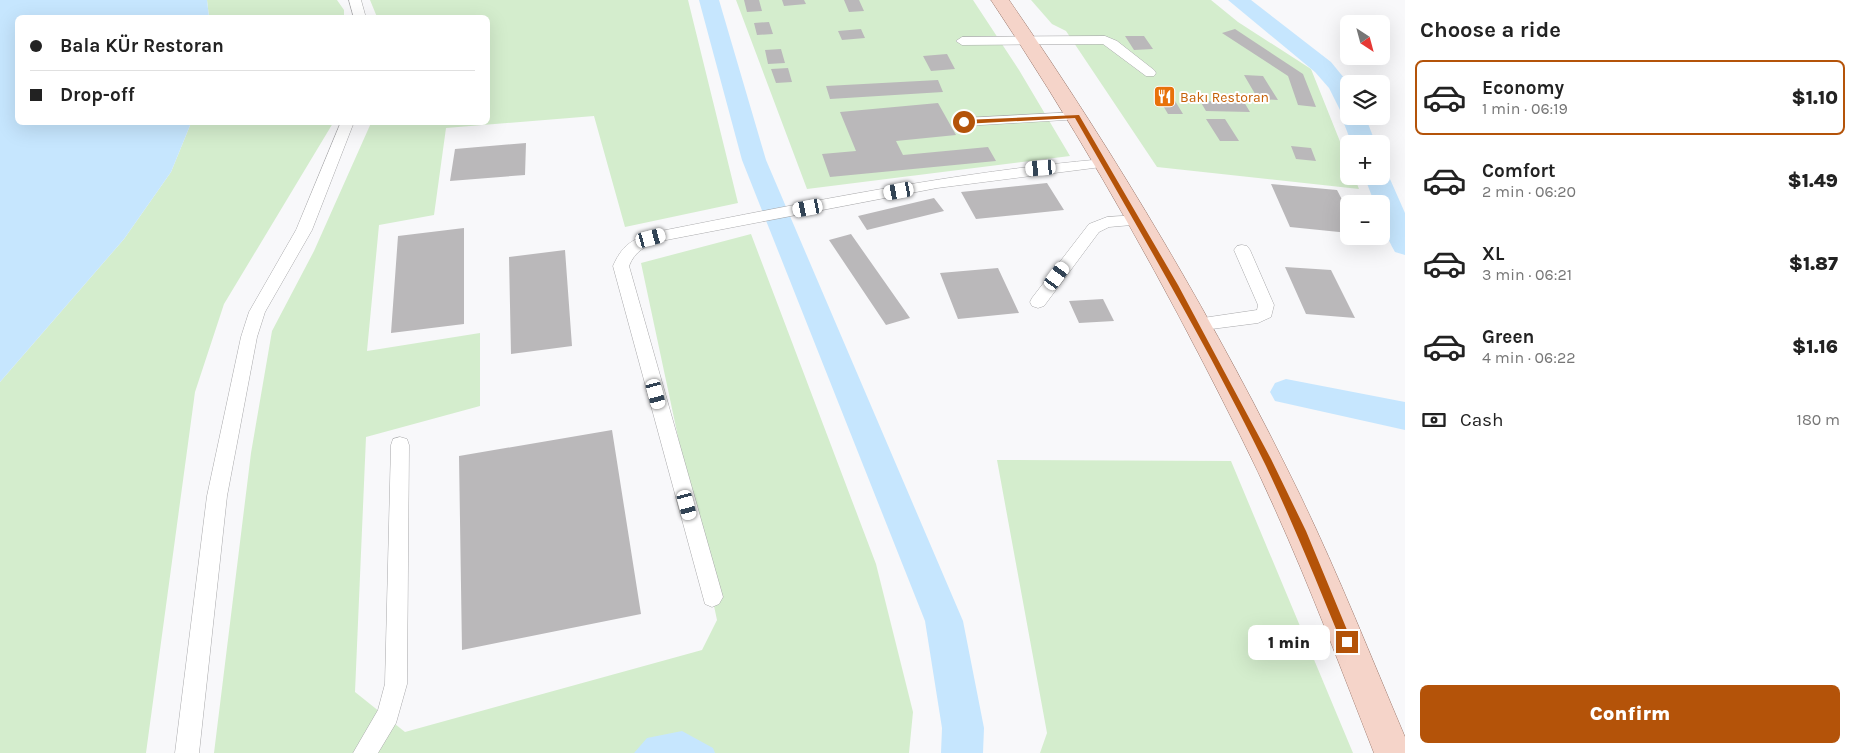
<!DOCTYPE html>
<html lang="en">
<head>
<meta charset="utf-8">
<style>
  body { margin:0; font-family:Karla,sans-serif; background:#f6f6f6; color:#222; height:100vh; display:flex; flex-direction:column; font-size:19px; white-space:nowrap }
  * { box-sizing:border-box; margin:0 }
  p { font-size:16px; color:#767676 }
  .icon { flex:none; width:28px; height:28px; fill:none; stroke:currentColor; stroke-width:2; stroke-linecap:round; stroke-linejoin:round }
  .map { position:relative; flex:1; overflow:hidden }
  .drawer { display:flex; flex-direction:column; background:#fff; width:450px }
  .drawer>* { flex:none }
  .hud { position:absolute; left:15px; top:15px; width:475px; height:110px; border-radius:8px; box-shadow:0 5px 20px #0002; display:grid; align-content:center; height:110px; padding:0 15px; background:#fff }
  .needle { width:32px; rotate:144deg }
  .controls { position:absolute; left:1340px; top:15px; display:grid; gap:10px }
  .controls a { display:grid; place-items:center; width:50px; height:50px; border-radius:8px; background:#fff; box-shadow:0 5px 20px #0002; font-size:25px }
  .end { position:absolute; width:22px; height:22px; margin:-11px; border:6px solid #b45309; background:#fff; box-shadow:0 0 0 2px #fff }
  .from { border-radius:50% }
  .bubble { position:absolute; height:35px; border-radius:8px; background:#fff; box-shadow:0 5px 20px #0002; font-size:16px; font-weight:800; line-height:35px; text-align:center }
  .car { position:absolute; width:15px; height:30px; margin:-15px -8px; border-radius:6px; box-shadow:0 0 4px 1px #0007; background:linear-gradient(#fff 24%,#345 0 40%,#fff 0 76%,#345 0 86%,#fff 0) }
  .hud b { display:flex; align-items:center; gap:18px; height:48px; font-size:19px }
  .hud b+b { border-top:1px solid #e0e0e0 }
  .hud i { width:12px; height:12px; background:#222 }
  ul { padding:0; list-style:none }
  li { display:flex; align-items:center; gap:15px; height:75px; margin:0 10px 8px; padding:0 5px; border:2px solid transparent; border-radius:8px }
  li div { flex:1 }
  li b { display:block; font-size:19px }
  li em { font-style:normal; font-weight:800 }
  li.selected { border-color:#b45309 }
  li>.icon { width:45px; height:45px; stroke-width:1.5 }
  h2 { padding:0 15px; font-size:22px; line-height:60px }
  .pay { display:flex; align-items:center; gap:12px; height:55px; padding:0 15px; font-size:19px }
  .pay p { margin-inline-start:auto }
  .primary-button { display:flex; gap:10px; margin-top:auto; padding:10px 15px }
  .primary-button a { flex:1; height:58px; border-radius:8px; background:#b45309; color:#fff; font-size:20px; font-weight:800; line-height:58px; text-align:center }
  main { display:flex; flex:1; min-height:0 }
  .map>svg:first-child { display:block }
  .green { fill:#d4edcd }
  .water { fill:#c6e6fe }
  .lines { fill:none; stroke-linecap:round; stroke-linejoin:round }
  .canal { fill:#c6e6fe; fill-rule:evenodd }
  .building { fill:#bab8ba }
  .service-casing { stroke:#a9a9ab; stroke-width:1 }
  .primary-casing { stroke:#a17e72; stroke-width:1 }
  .service { fill:#fff; fill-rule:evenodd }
  .primary { fill:#f5d4c9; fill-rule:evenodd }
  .route { fill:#b45309 }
  .labels { text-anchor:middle; stroke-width:4; stroke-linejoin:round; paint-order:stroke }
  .far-food-label { font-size:14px; fill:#c56008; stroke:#fff; text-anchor:start }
</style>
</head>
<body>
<main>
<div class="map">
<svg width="1405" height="753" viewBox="0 0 1405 753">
  <rect width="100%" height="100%" fill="#f8f8fa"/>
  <!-- green -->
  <path class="green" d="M207 0H337L344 10V17H209Z
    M370 0H688L738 203 625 227 594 116 446 128 434 215 379 225 367 351 480 333V406L366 437 355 692 405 732 702 650 717 620 641 263 751 234 876 564 913 712 909 753H214L251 453 272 331 314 251 371 123 488 122V18L377 17Z
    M736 0H973L1019 70 1070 156 807 189Z
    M1031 0H1211L1238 22 1311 69 1349 164V176H1354L1359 189 1157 167 1066 31 1052 24Z
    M191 123H333L224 304 195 392 146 753H0V382L124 239 171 172Z
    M997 460 1231 461 1353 753H1040L1047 733Z"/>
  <!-- water -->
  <path class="water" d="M0 0H207L209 17 18 18V122L191 123 171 172 124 239 0 382Z
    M682 731 713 748 715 753H634L647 738Z"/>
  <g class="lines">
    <!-- canal -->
    <path class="canal" d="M699 0H719L766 160 963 621 984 728 983 753H941L942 728 925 621 742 160Z
      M1228 0H1251L1331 62 1349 84V116H1365L1376 144H1352L1341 116 1344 113 1341 112 1329 88 1315 72Z
      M1381 169 1386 170 1405 213V255L1395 252C1386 237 1381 221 1381 204H1375L1364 176H1381Z
      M1286 379 1405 402V430L1275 401 1270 392 1275 383Z"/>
  </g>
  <!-- building -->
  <path class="building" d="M744 0H759L762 11 747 12Z
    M782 0H804L806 4 784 6Z
    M844 0H859L864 11 849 12Z
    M769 22 773 34 757 35 754 23Z
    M861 29 865 38 842 40 838 31Z
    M1235 29 1303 74 1316 107 1298 105 1288 76 1222 33Z
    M1125 36H1144L1153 49 1134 50Z
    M781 49 785 63 768 64 765 50Z
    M947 54 955 69 931 71 923 56Z
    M788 68 792 82 776 83 771 69Z
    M1244 75 1263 76 1278 100 1258 99Z
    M938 80 943 92 830 99 826 86Z
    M1169 91 1183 114H1168L1155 92Z
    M1200 101 1244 102 1250 112 1206 111Z
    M938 103 956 135 896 141 903 155 988 147 996 161 830 177 822 154 856 151 840 112Z
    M1206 119H1225L1239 141H1220Z
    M526 143 525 175 450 181 455 149Z
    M1291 146 1311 148 1316 161 1296 159Z
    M1047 183 1064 210 976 219 961 192Z
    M1271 184 1337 190 1349 213V233L1290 227Z
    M934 198 944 211 867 230 858 216Z
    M464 228V324L391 333 398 236Z
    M851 234 910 318 886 325 829 240Z
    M565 250 572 346 511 354 509 257Z
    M1285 267 1331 270 1355 318 1306 314Z
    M998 268 1019 313 958 319 940 273Z
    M1103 299 1114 321 1079 323 1069 301Z
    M612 430 641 614 462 650 459 456Z"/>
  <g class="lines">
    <defs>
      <path id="service" d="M349 0H361L366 18H354Z
        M1105 36 1117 41 1154 70 1156 73 1154 76H1146L1103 44 962 45 956 41 962 37Z
        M1077 112 1084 116 1082 119 964 126 957 122 964 118Z
        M341 122H354L312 230 265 312 257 337 227 496 199 753H175L207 496 241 337 249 312 296 230Z
        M1104 159 1109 160 1111 163 1109 166 937 188 661 241C645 246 635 251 629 266L723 597 719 604 712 607 705 604 613 266C624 241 636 238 661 231 808 202 955 172 1104 159Z
        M1138 215 1143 216 1145 220 1143 224 1109 227 1099 232 1044 306 1038 308 1032 306 1030 302 1032 298 1089 224 1107 217Z
        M1242 245 1247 246 1250 250 1274 305 1271 317 1258 323 1196 331 1190 330 1188 325 1190 320 1196 319 1257 310 1258 305 1234 250 1237 246Z
        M400 437 407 439 409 445 407 684 396 723 378 753H353L378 710 385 684 391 445 393 439Z"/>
      <path id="primary" d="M991 0H1009C1117 156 1218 326 1301 497 1339 576 1371 657 1405 737V753H1374C1342 671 1311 589 1275 509 1253 459 1228 411 1204 364 1139 238 1069 117 991 0Z"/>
    </defs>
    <!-- service casing -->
    <use href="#service" class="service-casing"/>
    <!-- primary casing -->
    <use href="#primary" class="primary-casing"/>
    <!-- service -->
    <use href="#service" class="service"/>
    <!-- primary -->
    <use href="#primary" class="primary"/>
  </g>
  <!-- route -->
  <path class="route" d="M1079 115 1178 285 1271 459 1306 531 1352 642 1351 646H1343C1318 585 1294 525 1266 466 1208 347 1141 233 1075 118L964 124 961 122 964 120Z"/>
  <!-- icons -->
  <defs>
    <symbol id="restaurant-square" viewBox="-11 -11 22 22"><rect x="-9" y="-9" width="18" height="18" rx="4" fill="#e8710a" stroke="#fff"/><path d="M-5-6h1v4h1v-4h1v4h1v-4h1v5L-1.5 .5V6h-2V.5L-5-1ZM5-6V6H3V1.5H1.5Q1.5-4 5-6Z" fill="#fff"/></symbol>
  </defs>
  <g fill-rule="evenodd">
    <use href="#restaurant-square" x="1152" y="84" width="25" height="25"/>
  </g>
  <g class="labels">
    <!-- far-food labels -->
    <g class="far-food-label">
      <text x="1180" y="102">Bakı Restoran</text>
    </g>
  </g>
</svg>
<div class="controls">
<a><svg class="needle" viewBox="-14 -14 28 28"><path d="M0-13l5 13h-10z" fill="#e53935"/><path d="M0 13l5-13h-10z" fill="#767676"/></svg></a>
<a><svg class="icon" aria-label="layers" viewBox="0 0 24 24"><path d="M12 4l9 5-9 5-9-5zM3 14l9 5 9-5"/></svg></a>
<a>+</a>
<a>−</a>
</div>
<i class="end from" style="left:964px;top:122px"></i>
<i class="end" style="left:1347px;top:642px"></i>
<div class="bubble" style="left:1248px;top:625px;width:82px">1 min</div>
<i class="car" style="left:1041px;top:168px;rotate:265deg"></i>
<i class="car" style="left:899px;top:191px;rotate:260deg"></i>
<i class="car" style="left:808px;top:208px;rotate:259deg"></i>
<i class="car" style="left:651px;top:238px;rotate:75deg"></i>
<i class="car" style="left:1057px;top:276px;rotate:36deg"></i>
<i class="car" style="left:656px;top:394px;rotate:165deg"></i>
<i class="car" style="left:687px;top:505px;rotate:165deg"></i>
<div class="hud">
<b><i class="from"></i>Bala KÜr Restoran</b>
<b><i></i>Drop-off</b>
</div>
</div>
<section class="drawer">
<h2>Choose a ride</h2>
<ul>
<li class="selected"><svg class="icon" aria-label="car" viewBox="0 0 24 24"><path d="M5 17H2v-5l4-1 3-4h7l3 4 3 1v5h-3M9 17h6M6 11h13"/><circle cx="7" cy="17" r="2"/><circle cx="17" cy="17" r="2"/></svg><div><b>Economy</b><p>1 min · 06:19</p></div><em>$1.10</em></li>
<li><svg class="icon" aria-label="car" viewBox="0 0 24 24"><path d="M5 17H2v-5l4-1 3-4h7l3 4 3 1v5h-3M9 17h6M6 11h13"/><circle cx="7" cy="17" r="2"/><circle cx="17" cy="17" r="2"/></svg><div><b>Comfort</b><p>2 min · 06:20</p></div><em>$1.49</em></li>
<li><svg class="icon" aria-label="car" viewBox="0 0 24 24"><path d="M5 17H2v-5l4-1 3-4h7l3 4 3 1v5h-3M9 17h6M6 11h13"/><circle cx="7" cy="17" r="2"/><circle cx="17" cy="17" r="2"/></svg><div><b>XL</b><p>3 min · 06:21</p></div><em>$1.87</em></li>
<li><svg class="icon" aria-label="car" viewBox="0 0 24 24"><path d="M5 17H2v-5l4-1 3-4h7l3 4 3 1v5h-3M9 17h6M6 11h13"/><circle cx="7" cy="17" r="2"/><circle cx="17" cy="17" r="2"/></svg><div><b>Green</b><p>4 min · 06:22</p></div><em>$1.16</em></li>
</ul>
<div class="pay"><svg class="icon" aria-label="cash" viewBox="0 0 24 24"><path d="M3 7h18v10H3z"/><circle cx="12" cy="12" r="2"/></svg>Cash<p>180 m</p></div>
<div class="primary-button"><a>Confirm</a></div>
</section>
</main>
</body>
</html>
